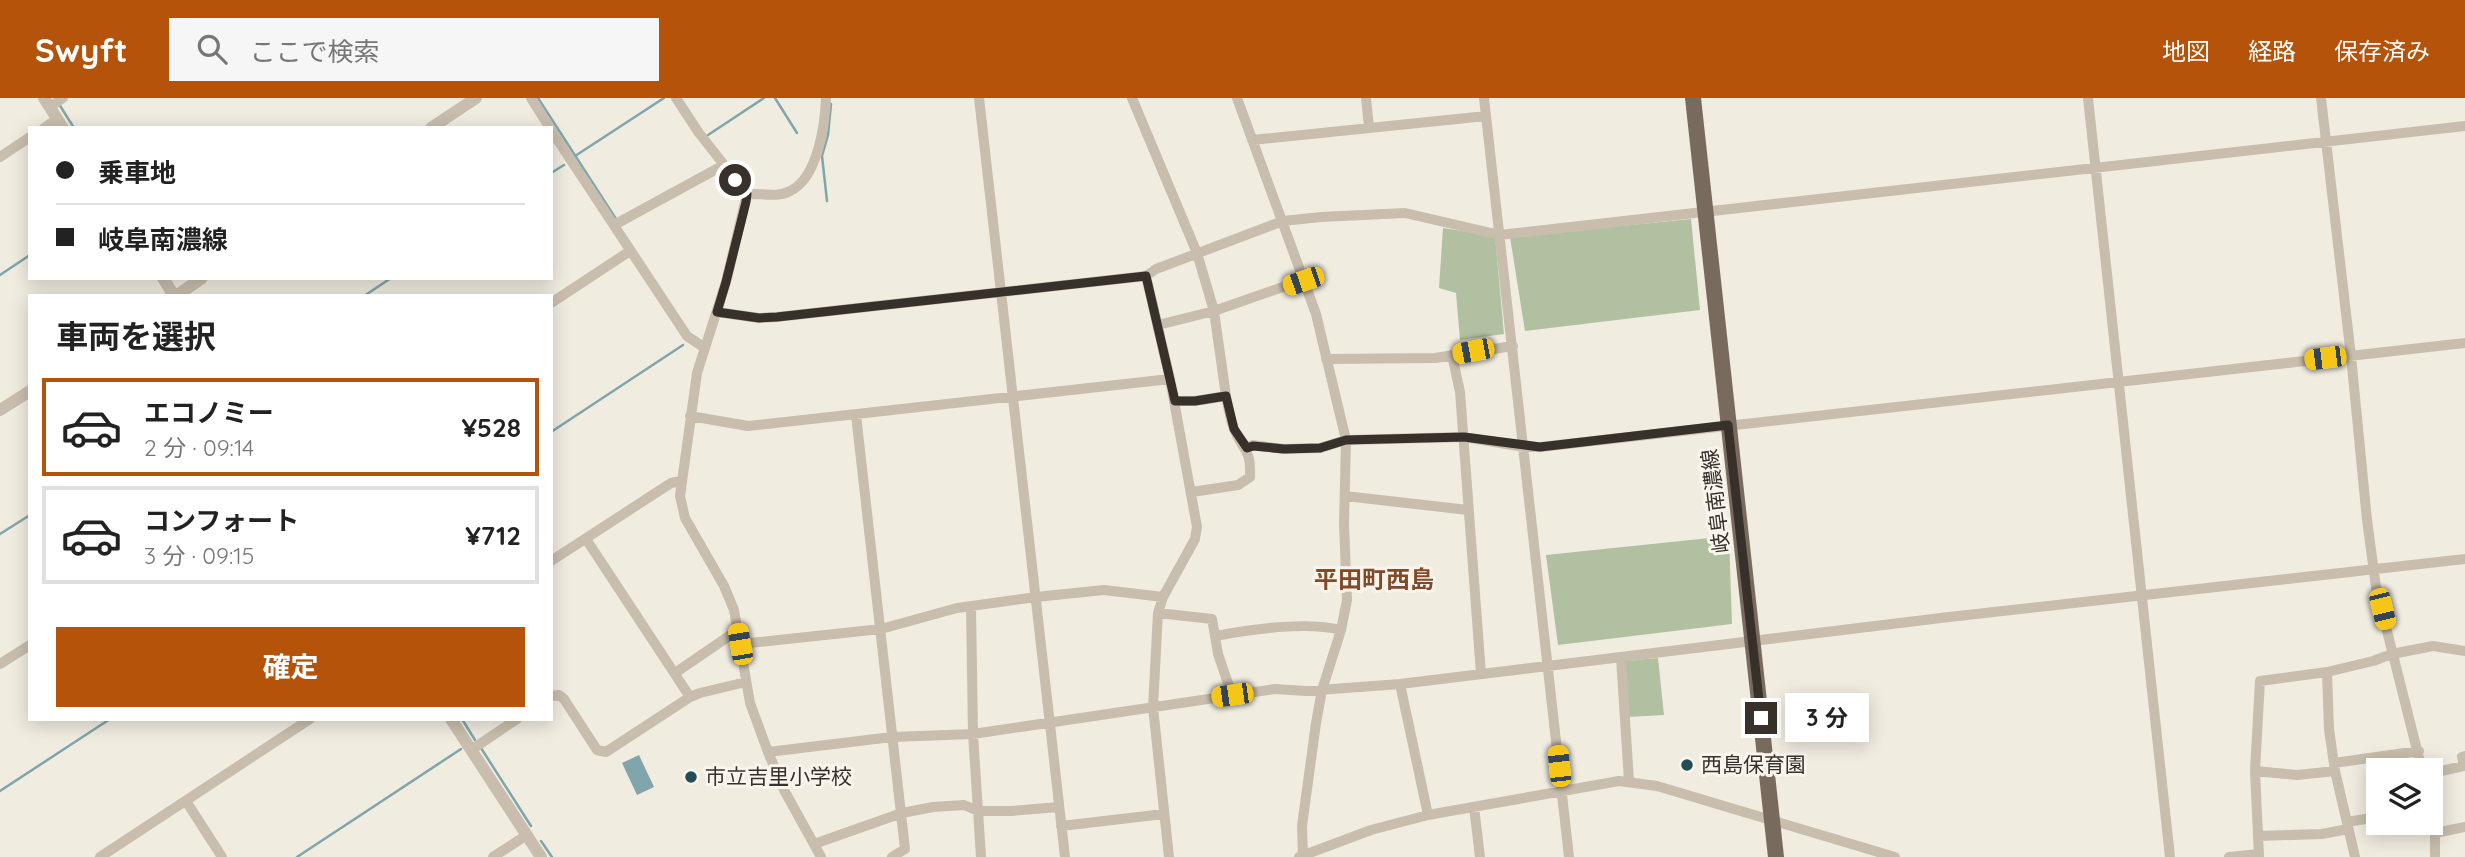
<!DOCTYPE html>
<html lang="ja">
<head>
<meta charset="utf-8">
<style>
  body { margin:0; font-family:Quicksand,"Noto Sans JP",sans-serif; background:#f6f6f6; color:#222; height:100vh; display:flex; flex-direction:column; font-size:26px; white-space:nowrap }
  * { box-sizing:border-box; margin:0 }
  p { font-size:23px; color:#767676 }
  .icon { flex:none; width:38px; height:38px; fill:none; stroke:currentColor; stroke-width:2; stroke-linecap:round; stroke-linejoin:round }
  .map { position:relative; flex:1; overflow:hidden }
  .sheet { position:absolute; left:28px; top:196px; width:525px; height:427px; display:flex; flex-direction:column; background:#fff; border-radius:0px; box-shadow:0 4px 18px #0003 }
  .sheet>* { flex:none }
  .hud { position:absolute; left:28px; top:28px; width:525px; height:154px; border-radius:0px; box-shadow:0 4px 18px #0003; display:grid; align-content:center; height:154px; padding:0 28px; background:#fff }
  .buttons { position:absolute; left:2366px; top:660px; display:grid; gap:14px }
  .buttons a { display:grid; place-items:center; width:77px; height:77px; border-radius:0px; background:#fff; box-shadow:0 4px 18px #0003; font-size:35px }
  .end { position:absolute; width:32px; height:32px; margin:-16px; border:9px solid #38312b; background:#fff; box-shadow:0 0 0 4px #fff }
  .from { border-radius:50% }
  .bubble { position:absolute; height:49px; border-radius:0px; background:#fff; box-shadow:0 4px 18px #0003; font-size:23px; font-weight:700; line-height:49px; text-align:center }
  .car { position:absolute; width:21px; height:42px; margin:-21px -10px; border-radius:9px; box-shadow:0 0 5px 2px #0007; background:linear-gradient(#f5c518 24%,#345 0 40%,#f5c518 0 76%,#345 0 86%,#f5c518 0) }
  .hud b { display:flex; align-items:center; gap:24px; height:66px; font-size:26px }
  .hud b+b { border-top:2px solid #e0e0e0 }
  .hud i { width:18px; height:18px; background:#222 }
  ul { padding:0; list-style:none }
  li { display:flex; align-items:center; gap:21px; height:98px; margin:0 14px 10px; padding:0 14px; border:4px solid #e0e0e0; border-radius:0px }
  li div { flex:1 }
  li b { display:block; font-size:26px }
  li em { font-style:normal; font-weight:700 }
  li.selected { border-color:#b45309 }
  li>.icon { width:63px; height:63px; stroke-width:1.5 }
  h2 { padding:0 28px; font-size:32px; line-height:84px }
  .primary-button { display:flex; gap:14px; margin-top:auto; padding:14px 28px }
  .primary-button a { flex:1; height:80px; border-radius:0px; background:#b45309; color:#fff; font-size:28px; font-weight:700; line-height:80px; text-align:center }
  header { display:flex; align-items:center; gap:42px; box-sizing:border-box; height:98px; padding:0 35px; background:#b45309; color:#fff }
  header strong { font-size:33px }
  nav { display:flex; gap:38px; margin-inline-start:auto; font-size:24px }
  .search { width:490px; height:63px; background:#f6f6f6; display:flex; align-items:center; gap:18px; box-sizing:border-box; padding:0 24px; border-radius:0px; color:#767676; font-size:26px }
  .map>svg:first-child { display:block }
  .green { fill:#b1c0a1 }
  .water { fill:#81a5ac }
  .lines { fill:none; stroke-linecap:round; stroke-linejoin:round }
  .stream { stroke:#81a5ac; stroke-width:2.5 }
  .minor { stroke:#c9bead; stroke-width:10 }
  .tertiary { stroke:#c9bead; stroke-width:12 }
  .primary { stroke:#786a5d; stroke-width:16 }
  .route { stroke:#38312b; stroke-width:9 }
  .poi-dot { fill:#234c56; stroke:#f9f5ed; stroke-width:2.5 }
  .labels { text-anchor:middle; stroke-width:6; stroke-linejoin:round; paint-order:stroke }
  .street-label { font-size:21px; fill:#38312b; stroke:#f9f5ed }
  .poi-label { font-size:21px; fill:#38312b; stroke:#f9f5ed; text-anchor:start }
  .quarter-label { font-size:24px; font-weight:bold; fill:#814b2a; stroke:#f9f5ed }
</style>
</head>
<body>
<header>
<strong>Swyft</strong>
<div class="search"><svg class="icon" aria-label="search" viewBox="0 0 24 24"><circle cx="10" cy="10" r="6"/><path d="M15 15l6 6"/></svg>ここで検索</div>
<nav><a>地図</a><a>経路</a><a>保存済み</a></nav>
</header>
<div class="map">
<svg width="2465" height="759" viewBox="0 0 2465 759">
  <rect width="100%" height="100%" fill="#f1ece0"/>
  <!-- green -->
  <path class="green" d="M1691 121 1700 212 1525 233 1510 139Z
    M1443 130 1495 138 1504 236 1460 242 1456 195 1439 190Z
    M1729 438 1732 526 1558 547 1546 457Z
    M1658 560 1664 617 1627 619 1623 563Z"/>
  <!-- water -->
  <path class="water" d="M639 657 654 689 637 697 622 665Z"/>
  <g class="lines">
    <!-- stream -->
    <path class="stream" d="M538 0 616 121
      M775 0 797 35
      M59 6 74 30
      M708 37 764 0
      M575 58 664 0
      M551 75 564 67
      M827 103 822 58 828 37 831 6
      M0 177 30 157
      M364 198 391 180
      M551 334 683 247
      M0 436 30 417
      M462 621 475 642
      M481 650 531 728
      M0 693 110 621
      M541 743 552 759
      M297 759 461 651"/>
    <!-- minor -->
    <path class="minor" d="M531 0 550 30
      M676 0 699 35 747 96 726 184 697 275 680 398 685 420 724 488 734 512 750 605 768 654 784 692 821 759
      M979 0 1065 759
      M1132 0 1197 155 1214 213 1303 182
      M1237 0 1316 216 1346 342 1344 426 1347 502 1341 532 1322 592 1316 625 1302 728 1303 759
      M1366 0 1369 29
      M1484 0 1569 759
      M2088 0 2170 759
      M2321 0 2351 258 2367 422 2376 489 2422 672
      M50 9 63 0
      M44 30 57 21
      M551 32 687 238 705 250
      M1252 42 1486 18
      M0 59 30 39
      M747 96C761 95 777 100 790 93 818 80 825 26 826 0
      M614 127 724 67
      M1146 178 1170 281 1197 429 1195 441 1163 499 1158 515 1153 609 1169 759
      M551 205 630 153
      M717 214 759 220 777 219 1146 178 1156 171 1283 123 1321 119 1405 115 1500 137 2465 28
      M1158 227 1214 213 1226 298
      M1452 257 1460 294 1481 576
      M1326 261 1435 260 1513 248
      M1175 303H1195L1226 298C1228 309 1230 321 1234 331 1243 354 1251 349 1250 379L1238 387 1192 394
      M856 317 905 751 892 759
      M690 318 748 328 1170 281
      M1247 350 1253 347 1284 351 1320 350 1346 342 1464 339 1524 349H1540L2465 245
      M1345 398 1468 412
      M586 441 690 599
      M551 463 671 385 681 383
      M971 509 973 636 981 759
      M1158 515 1212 521 1215 538C1252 531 1304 523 1341 532
      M1215 538 1218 556 1232 597
      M740 546 881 531 957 510 1036 499 1104 492 1163 499
      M1621 560 1629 683
      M0 566 30 547
      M2327 574 2329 631 2335 673 2355 759
      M675 575 738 532
      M1400 586 1428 717
      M551 598 559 597 564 601 597 652 606 654 690 599 700 595 746 584
      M471 652 517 621
      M768 654 892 639 973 636 1275 591 1306 593 1400 586 1949 519 2465 461
      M2334 665 2419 653
      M2255 673 2297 677 2335 673
      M2431 675 2464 668 2462 659 2465 658
      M186 703 222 759
      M1474 709 1480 759
      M2431 719 2435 735V759
      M2347 724 2378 719
      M1061 728 1164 716
      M2435 735 2465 729
      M2258 738 2322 736 2348 731
      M814 746 902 715 933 709 964 707 978 713H1011L1059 709
      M100 759 310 621
      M493 759 527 737
      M1299 759 1371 732 1428 717 1619 683 1657 688 1895 759
      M2229 759 2259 756
      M2259 759 2255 673 2260 583 2327 574 2373 563 2392 556 2433 548 2465 553"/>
    <!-- tertiary -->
    <path class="tertiary" d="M44 0 63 30
      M431 30 476 0
      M163 180 174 198
      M176 198 202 180
      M0 312 30 293
      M451 621 541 759"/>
    <!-- primary -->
    <path class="primary" d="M1693 0 1776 759"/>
  </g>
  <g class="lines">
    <!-- route -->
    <path class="route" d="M735 82 747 96 746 104 726 184 717 214 759 220 777 219 1146 178 1175 303H1195L1226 298 1234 331 1247 350 1253 348 1284 351 1320 350 1346 342 1464 339 1540 349 1728 327 1761 620"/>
  </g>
  <!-- markers -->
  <g class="poi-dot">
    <circle cx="1687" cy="667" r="7"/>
    <circle cx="691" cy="679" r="7"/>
  </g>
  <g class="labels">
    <!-- street labels -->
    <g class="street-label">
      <text transform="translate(1716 403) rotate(-97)" y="7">岐阜南濃線</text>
    </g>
    <!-- poi labels -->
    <g class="poi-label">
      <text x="1701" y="674">西島保育園</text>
      <text x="705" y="686">市立吉里小学校</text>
    </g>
    <!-- quarter labels -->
    <g class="quarter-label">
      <text x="1374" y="490">平田町西島</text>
    </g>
  </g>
</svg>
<div class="buttons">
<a><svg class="icon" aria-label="layers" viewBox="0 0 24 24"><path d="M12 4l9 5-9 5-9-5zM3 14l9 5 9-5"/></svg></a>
</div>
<i class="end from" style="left:735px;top:82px"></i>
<i class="end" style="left:1761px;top:620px"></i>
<div class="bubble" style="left:1785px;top:595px;width:84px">3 分</div>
<i class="car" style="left:1303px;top:183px;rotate:251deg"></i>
<i class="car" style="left:1473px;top:253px;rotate:259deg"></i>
<i class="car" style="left:2325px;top:260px;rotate:263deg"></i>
<i class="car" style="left:2382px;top:511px;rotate:166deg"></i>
<i class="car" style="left:740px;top:546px;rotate:350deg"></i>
<i class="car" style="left:1232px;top:597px;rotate:262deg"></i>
<i class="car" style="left:1559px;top:668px;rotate:354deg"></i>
<div class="hud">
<b><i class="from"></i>乗車地</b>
<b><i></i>岐阜南濃線</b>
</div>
<section class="sheet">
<h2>車両を選択</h2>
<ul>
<li class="selected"><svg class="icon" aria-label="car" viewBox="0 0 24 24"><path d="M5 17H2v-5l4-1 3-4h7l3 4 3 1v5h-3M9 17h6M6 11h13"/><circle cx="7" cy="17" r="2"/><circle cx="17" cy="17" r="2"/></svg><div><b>エコノミー</b><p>2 分 · 09:14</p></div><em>¥528</em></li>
<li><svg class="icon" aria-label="car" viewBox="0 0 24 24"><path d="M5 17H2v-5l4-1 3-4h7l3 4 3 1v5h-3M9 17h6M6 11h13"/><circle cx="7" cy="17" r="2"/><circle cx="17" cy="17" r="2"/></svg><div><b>コンフォート</b><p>3 分 · 09:15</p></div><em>¥712</em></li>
</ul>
<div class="primary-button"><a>確定</a></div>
</section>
</div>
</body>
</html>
